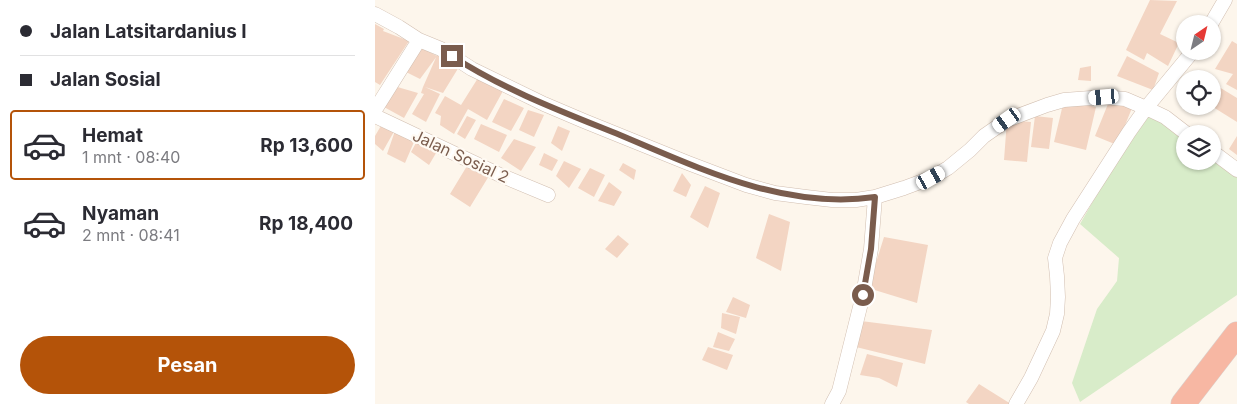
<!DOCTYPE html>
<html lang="id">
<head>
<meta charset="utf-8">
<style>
  body { margin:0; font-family:Inter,sans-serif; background:#f2f2f3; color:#2b2b33; height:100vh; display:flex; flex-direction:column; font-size:19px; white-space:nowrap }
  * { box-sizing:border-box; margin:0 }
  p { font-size:16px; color:#7c7c81 }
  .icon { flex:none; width:28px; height:28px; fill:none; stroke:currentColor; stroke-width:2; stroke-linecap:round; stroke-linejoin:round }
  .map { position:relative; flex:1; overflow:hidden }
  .sheet { display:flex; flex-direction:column; background:#fff; width:375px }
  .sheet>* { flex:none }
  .hud { display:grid; align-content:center; height:110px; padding:0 20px; background:#fff }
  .needle { width:32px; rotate:35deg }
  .fabs { position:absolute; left:801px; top:15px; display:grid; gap:10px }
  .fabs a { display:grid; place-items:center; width:45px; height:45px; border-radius:50%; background:#fff; box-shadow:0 1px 4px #0004; font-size:25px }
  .end { position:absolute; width:22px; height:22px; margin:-11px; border:6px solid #7a5c4d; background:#fff; box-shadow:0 0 0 2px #fff }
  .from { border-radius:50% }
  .car { position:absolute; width:15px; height:30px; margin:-15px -8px; border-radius:6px; box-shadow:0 0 4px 1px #0007; background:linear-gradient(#fff 24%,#345 0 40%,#fff 0 76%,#345 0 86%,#fff 0) }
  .hud b { display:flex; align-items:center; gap:18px; height:48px; font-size:19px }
  .hud b+b { border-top:1px solid #e1e1e2 }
  .hud i { width:12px; height:12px; background:#2b2b33 }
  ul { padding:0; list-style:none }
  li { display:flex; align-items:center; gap:15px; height:70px; margin:0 10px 8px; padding:0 10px; border:2px solid transparent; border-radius:5px }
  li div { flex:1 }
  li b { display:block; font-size:19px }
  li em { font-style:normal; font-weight:700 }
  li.selected { border-color:#b45309 }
  li>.icon { width:45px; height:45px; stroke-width:1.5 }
  .cta { display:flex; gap:10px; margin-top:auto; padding:10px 20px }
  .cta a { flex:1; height:58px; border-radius:30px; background:#b45309; color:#fff; font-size:20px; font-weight:700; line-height:58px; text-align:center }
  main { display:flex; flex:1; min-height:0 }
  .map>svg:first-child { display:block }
  .green { fill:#d8ecc9 }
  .building { fill:#f3d5c3 }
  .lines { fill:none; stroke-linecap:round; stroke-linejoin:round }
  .street-casing { stroke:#d1beb0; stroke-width:15 }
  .highway-casing { stroke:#dad1cd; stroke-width:25 }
  .street { stroke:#fff; stroke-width:14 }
  .highway { stroke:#f7b7a3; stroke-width:24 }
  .route { stroke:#7a5c4d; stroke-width:6 }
  .labels { text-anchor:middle; stroke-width:4.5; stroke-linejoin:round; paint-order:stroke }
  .street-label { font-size:16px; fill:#7a5c4d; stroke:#fffaf3 }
</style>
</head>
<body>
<main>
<section class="sheet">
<div class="hud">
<b><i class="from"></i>Jalan Latsitardanius I</b>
<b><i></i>Jalan Sosial</b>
</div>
<ul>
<li class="selected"><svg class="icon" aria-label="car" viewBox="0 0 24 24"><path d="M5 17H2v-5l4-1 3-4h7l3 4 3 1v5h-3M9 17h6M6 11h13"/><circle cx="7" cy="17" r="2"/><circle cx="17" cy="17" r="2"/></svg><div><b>Hemat</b><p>1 mnt · 08:40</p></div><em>Rp 13,600</em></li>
<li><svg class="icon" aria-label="car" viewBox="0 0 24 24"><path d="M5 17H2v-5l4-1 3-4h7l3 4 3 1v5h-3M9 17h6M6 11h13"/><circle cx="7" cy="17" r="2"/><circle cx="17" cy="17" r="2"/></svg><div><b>Nyaman</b><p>2 mnt · 08:41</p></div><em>Rp 18,400</em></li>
</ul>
<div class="cta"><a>Pesan</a></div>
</section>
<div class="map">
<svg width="862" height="404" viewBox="0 0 862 404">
  <rect width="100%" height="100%" fill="#fdf6ec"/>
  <!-- green -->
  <path class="green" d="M776 113 810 136V161H838V155L862 172V295L705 402 697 383 722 309 742 281 744 258 705 224 736 170Z"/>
  <!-- building -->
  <path class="building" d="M775 0 802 1 785 34 804 43 793 66 772 53 769 60 751 50Z
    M0 24 9 29 8 31 34 41 5 85 0 82Z
    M857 41 862 44V90L851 84 858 74 840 69Z
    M43 46 62 56 45 79 25 69Z
    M63 53 87 62 68 93 50 87 65 94 51 122 37 114 49 94 46 93 48 87Z
    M752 56 784 73 778 90 742 76Z
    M716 66V81L703 80 705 68Z
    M103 78 128 91 112 120 93 109 79 134 65 125 66 116 60 113 70 96 86 105Z
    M19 86 43 93 29 118 9 107Z
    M844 87 862 98V122L838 107V98Z
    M129 99 149 108 136 131 117 122Z
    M735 99 757 108 742 145 720 136Z
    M689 100 721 107 711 150 679 142Z
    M153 110 169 115 159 137 144 130Z
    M92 116 101 120 90 139 82 134Z
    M660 116 678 118 674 149 656 147Z
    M632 120 656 122 652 162 629 160Z
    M7 124 21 128 8 151 0 144V136Z
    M106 124 132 135 124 152 99 139Z
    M183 126 195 131 187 151 176 143Z
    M21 128 42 135 30 163 12 154Z
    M862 136V155L854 149Z
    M139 139 161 147 146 171 126 158Z
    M42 141 64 148 54 165 36 152Z
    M169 153 183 160 177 171 164 165Z
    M95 161 117 171 95 207 75 194Z
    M189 161 206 169 194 188 181 176Z
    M248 163 261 170 259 180 244 170Z
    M215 168 230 175 219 197 203 188Z
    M307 173 316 185 311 197 298 191Z
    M234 182 247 192 239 206 223 201Z
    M330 186 345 193 333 228 315 217Z
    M394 214 415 222 406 271 381 258Z
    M243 235 254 244 242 258 230 249Z
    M509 237 553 245 542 303 493 288Z
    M358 297 375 305 371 318 351 312Z
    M347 313 365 317 361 334 346 328Z
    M486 321 557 330 550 364 481 347Z
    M343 332 360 339 354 351 338 347Z
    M333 347 358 355 352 370 327 360Z
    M492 354 528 363 522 387 504 378 485 375Z
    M604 384 636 404H594L591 402Z"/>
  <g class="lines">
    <defs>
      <path id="street" d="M0 14 24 27 44 40 66 49 97 69 169 104 209 121 313 163 371 185 400 193 431 197 457 200H481L500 197 529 188 556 178 573 168 595 150 609 136 632 120 672 105 689 100 729 97 750 99 771 108 790 117 812 134
        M836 24 850 0
        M0 110 44 40
        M0 116 125 175 173 195
        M838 152 862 170
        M457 404 464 391 488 295 496 249 500 197
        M641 404 656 378 678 331 682 314 683 297 682 276 680 258 685 243 698 219 754 132 771 108 818 51"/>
      <path id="highway" d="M808 404 862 334"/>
    </defs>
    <!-- street casing -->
    <use href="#street" class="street-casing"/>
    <!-- highway casing -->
    <use href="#highway" class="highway-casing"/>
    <!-- street -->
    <use href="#street" class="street"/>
    <!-- highway -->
    <use href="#highway" class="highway"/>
  </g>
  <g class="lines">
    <!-- route -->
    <path class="route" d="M77 56C129 90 188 112 245 135 326 169 410 210 500 197L496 249 488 295"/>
  </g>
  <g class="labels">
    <!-- street labels -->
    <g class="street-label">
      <text transform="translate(86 156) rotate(25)" y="6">Jalan Sosial 2</text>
    </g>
  </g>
</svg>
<div class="fabs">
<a><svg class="needle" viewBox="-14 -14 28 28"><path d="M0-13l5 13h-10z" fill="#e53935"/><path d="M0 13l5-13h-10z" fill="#7c7c81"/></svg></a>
<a><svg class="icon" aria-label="locate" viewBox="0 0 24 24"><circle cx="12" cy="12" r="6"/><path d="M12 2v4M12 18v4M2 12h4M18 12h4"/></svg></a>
<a><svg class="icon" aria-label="layers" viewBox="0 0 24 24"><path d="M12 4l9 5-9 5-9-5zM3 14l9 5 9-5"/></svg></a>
</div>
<i class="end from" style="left:488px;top:295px"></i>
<i class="end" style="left:77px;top:56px"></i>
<i class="car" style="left:729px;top:97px;rotate:265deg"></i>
<i class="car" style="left:632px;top:120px;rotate:235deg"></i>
<i class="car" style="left:556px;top:178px;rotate:61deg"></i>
</div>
</main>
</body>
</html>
